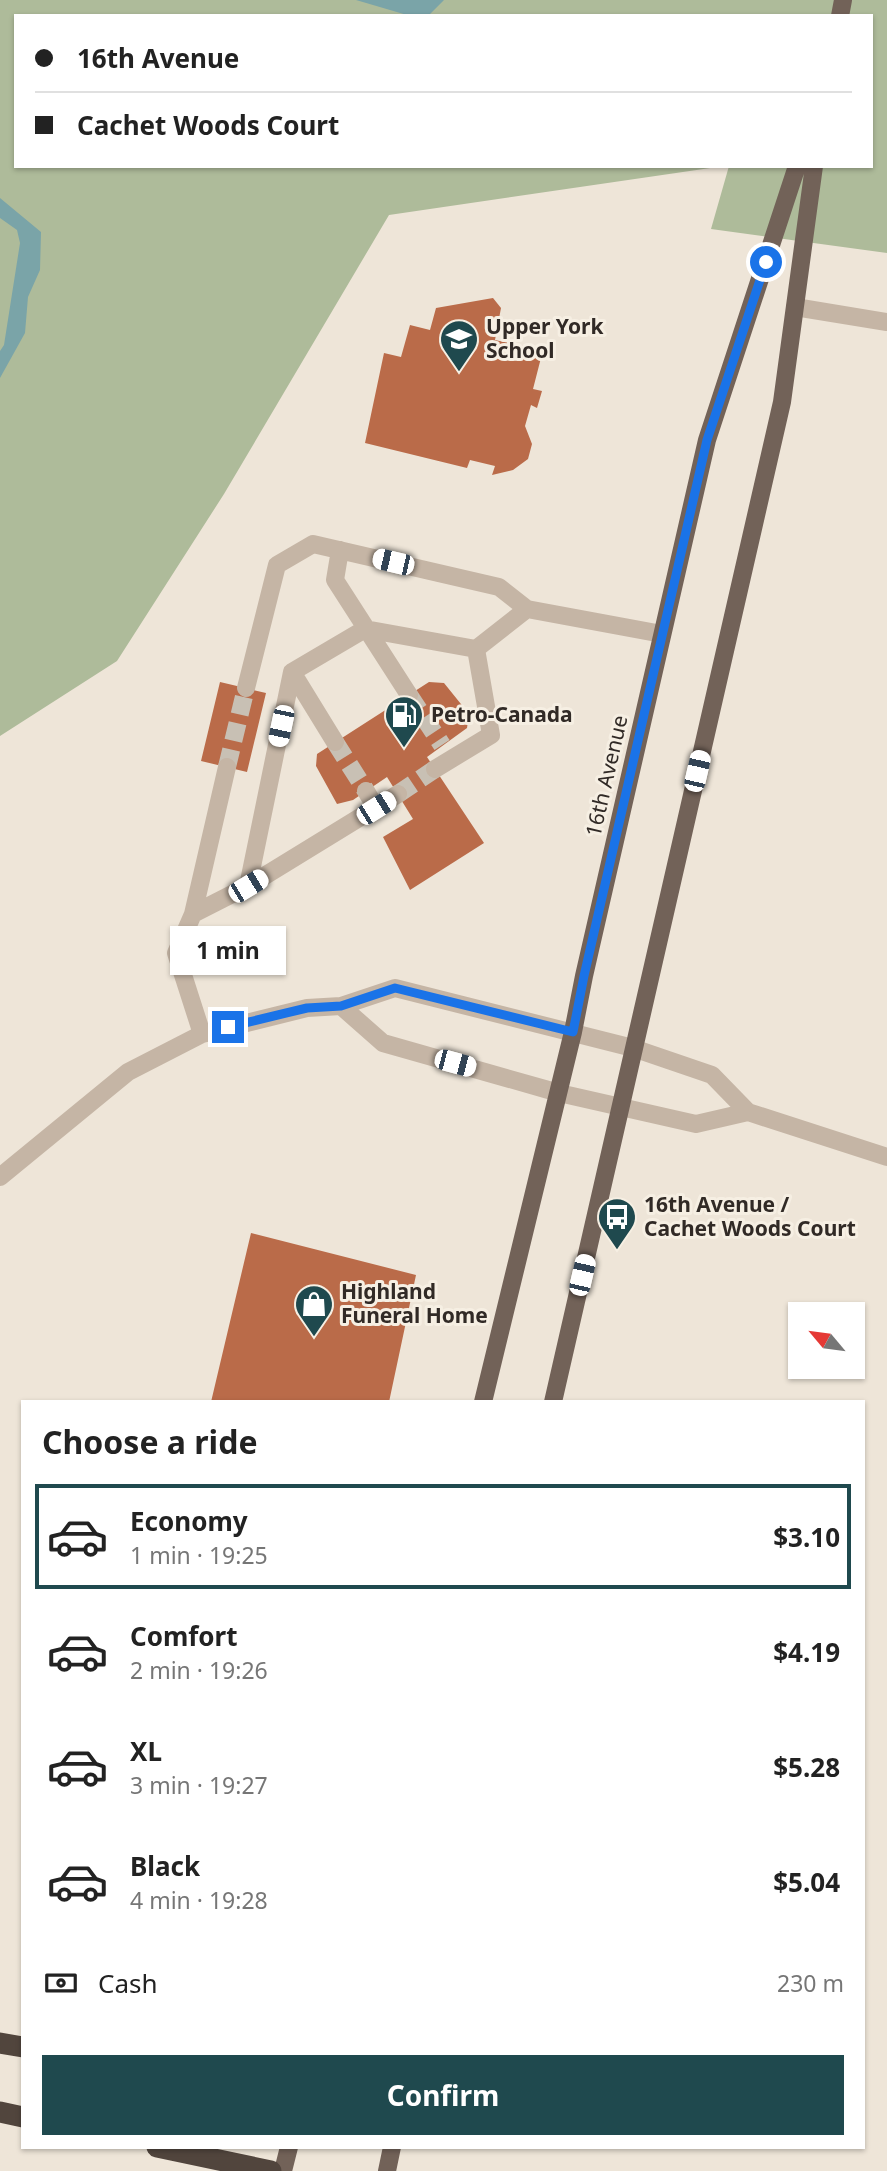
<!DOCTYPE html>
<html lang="en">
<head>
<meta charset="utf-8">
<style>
  body { margin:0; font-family:"Noto Sans",sans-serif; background:#f6f6f6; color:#222; height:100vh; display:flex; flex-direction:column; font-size:26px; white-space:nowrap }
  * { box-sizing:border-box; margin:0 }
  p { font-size:23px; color:#767676 }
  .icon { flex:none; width:38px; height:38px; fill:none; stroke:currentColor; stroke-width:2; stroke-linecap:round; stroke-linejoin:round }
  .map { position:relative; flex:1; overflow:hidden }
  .panel { position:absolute; left:21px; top:1400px; width:844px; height:749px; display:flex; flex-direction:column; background:#fff; border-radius:0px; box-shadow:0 2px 5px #0004 }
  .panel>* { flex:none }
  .top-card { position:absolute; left:14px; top:14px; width:859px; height:154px; border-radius:0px; box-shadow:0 2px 5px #0004; display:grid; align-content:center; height:154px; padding:0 21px; background:#fff }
  .needle { width:46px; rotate:299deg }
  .buttons { position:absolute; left:788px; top:1302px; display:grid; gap:14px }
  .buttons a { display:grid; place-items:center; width:77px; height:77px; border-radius:0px; background:#fff; box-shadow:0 2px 5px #0004; font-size:35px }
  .end { position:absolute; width:32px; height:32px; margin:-16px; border:9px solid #1a73e8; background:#fff; box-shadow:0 0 0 4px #fff }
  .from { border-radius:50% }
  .bubble { position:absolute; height:49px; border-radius:0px; background:#fff; box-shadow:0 2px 5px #0004; font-size:23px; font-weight:700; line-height:49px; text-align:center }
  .car { position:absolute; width:21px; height:42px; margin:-21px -10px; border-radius:9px; box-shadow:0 0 5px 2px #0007; background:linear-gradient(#fff 24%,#345 0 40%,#fff 0 76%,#345 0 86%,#fff 0) }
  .top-card b { display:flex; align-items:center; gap:24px; height:66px; font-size:26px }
  .top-card b+b { border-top:2px solid #e0e0e0 }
  .top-card i { width:18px; height:18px; background:#222 }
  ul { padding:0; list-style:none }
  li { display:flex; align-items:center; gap:21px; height:105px; margin:0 14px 10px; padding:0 7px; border:4px solid transparent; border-radius:0px }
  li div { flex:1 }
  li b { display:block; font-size:26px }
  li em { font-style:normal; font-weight:700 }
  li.active { border-color:#1f494e }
  li>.icon { width:63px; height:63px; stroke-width:1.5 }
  h2 { padding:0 21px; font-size:32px; line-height:84px }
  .pay { display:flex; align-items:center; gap:18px; height:77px; padding:0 21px; font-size:26px }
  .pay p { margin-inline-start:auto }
  .primary-button { display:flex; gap:14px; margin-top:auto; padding:14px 21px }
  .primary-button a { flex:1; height:80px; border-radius:0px; background:#1f494e; color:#fff; font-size:28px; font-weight:700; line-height:80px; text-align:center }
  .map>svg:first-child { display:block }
  .green { fill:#aebb9a }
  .water { fill:#7aa4a8 }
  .building { fill:#ba6b49 }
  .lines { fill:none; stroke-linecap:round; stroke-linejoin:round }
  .minor-tunnel { stroke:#c8c0b4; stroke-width:18; stroke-dasharray:18 9; stroke-linecap:butt }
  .minor { stroke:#c5b5a5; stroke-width:18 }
  .major { stroke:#726258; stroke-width:18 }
  .highway { stroke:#51453d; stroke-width:21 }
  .route { stroke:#1a73e8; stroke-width:9 }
  .labels { text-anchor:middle; stroke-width:6; stroke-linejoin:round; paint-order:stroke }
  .poi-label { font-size:21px; font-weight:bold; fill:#312a26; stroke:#f6efe3; text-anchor:start }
  .street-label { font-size:21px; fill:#312a26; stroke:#f6efe3 }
</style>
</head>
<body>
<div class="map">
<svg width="887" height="2171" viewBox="0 0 887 2171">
  <rect width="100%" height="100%" fill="#eee5d8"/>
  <!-- green -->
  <path class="green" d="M0 0H887V253L711 229 729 166H872V16H16V166H724L389 215 224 494 117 661 0 736Z"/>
  <!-- water -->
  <path class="water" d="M356 0H444L430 14 407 15Z
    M0 198 41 232 40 270 28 297 25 333 0 378V351L4 345 20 243 17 230 0 218Z"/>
  <!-- building -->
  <path class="building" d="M493 298 501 308 495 340 543 350 533 389 542 391 537 408 531 405 525 426 532 444 528 459 513 470 492 475 495 466 470 460 467 468 365 443 384 353 401 357 410 325 430 330 436 308Z
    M220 682 266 693 247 772 201 761Z
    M429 682 444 683 469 714 467 728 427 757 484 843 410 890 383 837 413 819 387 777 353 800 337 804 316 766 317 754Z
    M251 1233 416 1275 389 1402H211Z"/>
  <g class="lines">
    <!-- minor-tunnel -->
    <path class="minor-tunnel" d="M409 695 442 745
      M335 742 366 791
      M227 767 246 688
      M398 794 435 769"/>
    <!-- minor -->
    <path class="minor" d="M795 307 887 322
      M340 550 335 580 409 695
      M292 672 335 742
      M246 688 277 565 313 544 499 587 527 609
      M435 769 491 735 476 649
      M366 791 376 808
      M248 886 398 794
      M193 914 227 767
      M341 1006 383 1043 559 1093 696 1124 748 1112
      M202 1034 176 953 193 914 248 886 292 672 365 629 476 649 527 609 662 634
      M0 1177 128 1072 202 1034 307 1008 341 1006 395 988 633 1048 712 1075 748 1112 887 1157"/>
    <!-- major -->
    <path class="major" d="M840 16 843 0
      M483 1402 573 1032 584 976 707 440 797 166
      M553 1402 782 402 814 166
      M283 2171 289 2147
      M387 2171 392 2147"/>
    <!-- highway -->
    <path class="highway" d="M0 2043 23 2047
      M0 2112 23 2117
      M157 2147 271 2171"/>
  </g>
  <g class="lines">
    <!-- route -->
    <path class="route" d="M228 1027 307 1008 341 1006 395 988 573 1032 584 976 707 440 766 262"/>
  </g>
  <!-- icons -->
  <defs>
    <symbol id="school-pin" viewBox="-11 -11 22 30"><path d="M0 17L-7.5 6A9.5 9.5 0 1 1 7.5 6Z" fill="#1f494e" stroke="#f6efe3"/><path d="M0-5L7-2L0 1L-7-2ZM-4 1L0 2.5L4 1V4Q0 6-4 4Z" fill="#fff"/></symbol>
    <symbol id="fuel-pin" viewBox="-11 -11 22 30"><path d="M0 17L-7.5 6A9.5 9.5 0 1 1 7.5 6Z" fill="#1f494e" stroke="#f6efe3"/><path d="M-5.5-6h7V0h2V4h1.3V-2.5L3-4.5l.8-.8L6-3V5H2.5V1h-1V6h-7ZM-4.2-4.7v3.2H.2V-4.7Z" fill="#fff"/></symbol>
    <symbol id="bus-pin" viewBox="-11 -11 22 30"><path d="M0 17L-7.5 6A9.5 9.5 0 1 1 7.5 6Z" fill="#1f494e" stroke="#f6efe3"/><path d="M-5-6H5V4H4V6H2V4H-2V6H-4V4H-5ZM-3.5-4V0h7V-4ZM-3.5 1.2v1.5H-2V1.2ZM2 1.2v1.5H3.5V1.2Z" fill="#fff"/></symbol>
    <symbol id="shop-pin" viewBox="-11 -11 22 30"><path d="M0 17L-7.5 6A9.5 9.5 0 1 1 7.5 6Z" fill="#1f494e" stroke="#f6efe3"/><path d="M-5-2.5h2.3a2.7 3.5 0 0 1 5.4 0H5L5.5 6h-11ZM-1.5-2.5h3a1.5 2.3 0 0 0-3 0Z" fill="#fff"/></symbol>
  </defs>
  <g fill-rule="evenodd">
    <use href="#school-pin" x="437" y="317" width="44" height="60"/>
    <use href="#fuel-pin" x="382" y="693" width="44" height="60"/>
    <use href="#bus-pin" x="595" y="1195" width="44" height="60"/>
    <use href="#shop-pin" x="292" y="1282" width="44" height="60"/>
  </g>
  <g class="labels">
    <!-- poi labels -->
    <g class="poi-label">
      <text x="486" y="334">Upper York<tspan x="486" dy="24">School</tspan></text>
      <text x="431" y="722">Petro-Canada</text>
      <text x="644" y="1212">16th Avenue /<tspan x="644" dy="24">Cachet Woods Court</tspan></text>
      <text x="341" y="1299">Highland<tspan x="341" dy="24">Funeral Home</tspan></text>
    </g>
    <!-- street labels -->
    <g class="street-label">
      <text transform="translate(607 776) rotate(-77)" y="7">16th Avenue</text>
    </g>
  </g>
</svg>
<div class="buttons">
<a><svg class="needle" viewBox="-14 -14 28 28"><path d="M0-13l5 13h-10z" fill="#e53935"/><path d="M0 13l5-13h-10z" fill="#767676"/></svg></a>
</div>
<i class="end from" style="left:766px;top:262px"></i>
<i class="end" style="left:228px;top:1027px"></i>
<div class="bubble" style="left:170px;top:926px;width:116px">1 min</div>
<i class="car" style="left:393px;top:562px;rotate:283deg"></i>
<i class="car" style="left:281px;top:726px;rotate:192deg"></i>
<i class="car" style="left:697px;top:771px;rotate:13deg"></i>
<i class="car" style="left:376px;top:808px;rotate:58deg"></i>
<i class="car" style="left:248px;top:886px;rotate:59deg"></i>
<i class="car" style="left:455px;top:1063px;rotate:105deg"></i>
<i class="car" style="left:582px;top:1275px;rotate:13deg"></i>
<div class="top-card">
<b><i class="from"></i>16th Avenue</b>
<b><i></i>Cachet Woods Court</b>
</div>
<section class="panel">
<h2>Choose a ride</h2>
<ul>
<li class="active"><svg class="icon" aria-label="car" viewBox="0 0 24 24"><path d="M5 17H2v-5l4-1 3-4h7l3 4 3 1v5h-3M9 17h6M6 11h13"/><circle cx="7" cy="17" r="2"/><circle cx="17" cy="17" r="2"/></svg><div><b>Economy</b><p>1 min · 19:25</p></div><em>$3.10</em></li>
<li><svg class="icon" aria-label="car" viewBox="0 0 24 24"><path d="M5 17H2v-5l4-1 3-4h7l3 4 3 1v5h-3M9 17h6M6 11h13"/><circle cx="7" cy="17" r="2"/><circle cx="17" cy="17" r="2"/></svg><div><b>Comfort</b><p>2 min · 19:26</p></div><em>$4.19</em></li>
<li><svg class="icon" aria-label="car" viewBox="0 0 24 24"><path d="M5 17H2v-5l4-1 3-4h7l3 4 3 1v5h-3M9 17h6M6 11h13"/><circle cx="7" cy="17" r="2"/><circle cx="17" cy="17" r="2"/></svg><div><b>XL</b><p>3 min · 19:27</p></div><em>$5.28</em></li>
<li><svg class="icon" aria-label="car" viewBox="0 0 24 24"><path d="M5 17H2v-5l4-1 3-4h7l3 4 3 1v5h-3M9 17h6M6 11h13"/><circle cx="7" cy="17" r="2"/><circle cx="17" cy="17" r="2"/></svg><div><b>Black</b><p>4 min · 19:28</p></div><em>$5.04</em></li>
</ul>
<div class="pay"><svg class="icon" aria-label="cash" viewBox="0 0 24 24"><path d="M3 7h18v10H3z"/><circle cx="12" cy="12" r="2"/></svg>Cash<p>230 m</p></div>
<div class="primary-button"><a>Confirm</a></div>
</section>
</div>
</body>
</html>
